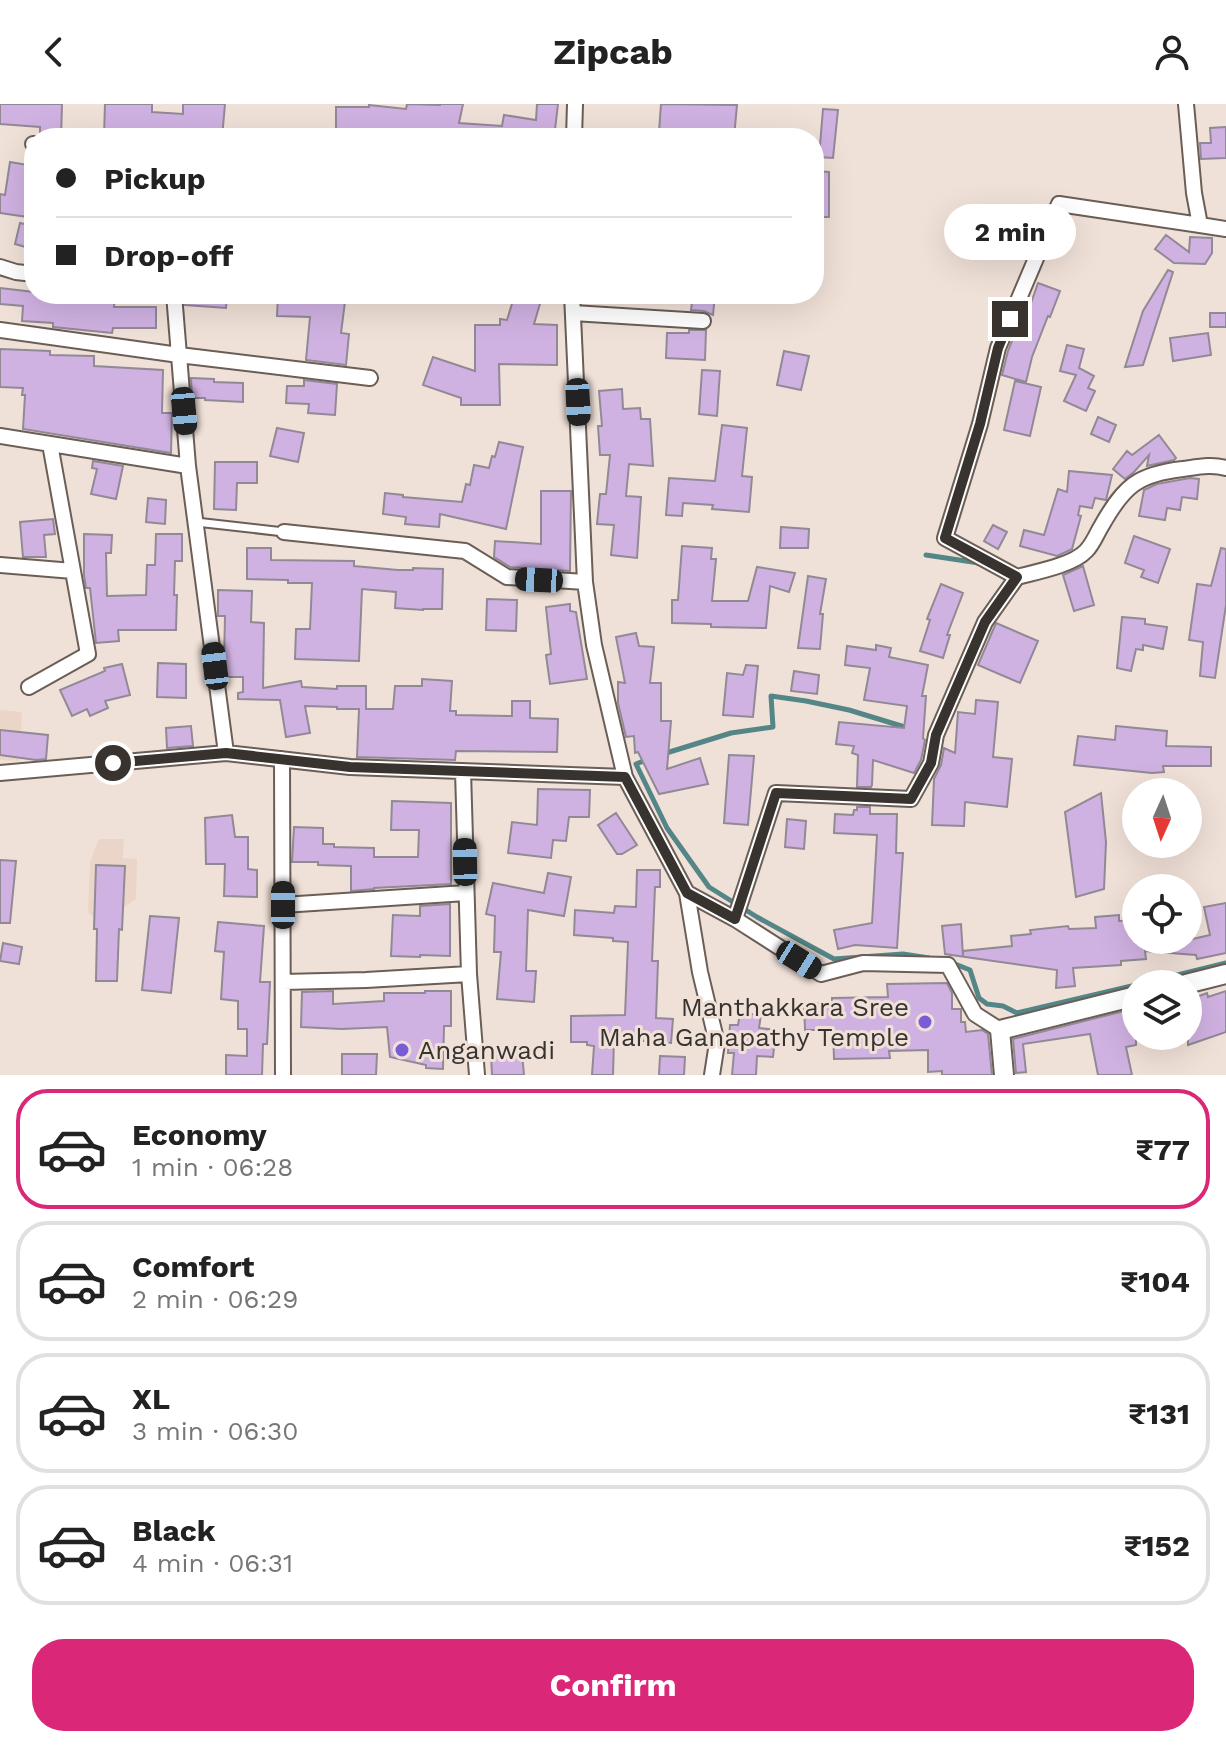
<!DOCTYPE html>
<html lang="en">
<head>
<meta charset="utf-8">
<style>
  body { margin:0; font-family:"Work Sans",sans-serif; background:#f6f6f6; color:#222; height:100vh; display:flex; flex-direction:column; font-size:30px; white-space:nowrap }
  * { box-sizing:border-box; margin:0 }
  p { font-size:26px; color:#767676 }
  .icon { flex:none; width:44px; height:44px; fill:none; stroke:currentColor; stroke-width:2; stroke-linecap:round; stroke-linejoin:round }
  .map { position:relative; height:971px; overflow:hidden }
  .details { display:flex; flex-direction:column; background:#fff; flex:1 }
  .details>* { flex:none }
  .top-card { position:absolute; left:24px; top:24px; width:800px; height:176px; border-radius:32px; box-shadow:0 8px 32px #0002; display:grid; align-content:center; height:176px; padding:0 32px; background:#fff }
  .needle { width:52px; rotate:183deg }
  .controls { position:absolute; left:1122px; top:674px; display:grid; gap:16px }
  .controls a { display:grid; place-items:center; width:80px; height:80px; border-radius:50%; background:#fff; box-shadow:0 8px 32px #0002; font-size:40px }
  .end { position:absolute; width:36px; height:36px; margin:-18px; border:10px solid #393330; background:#fff; box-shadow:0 0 0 4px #fff }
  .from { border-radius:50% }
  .bubble { position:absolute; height:56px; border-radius:28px; background:#fff; box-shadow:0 8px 32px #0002; font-size:26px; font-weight:700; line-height:56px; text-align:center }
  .car { position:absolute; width:24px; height:48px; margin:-24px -12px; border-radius:10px; box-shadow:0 0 6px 2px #0007; background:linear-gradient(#222 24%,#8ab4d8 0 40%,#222 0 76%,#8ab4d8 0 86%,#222 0) }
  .top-card b { display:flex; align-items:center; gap:28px; height:76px; font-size:30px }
  .top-card b+b { border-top:2px solid #e0e0e0 }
  .top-card i { width:20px; height:20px; background:#222 }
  ul { padding:14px 0 0; list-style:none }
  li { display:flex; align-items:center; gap:24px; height:120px; margin:0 16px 12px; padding:0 16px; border:4px solid #e0e0e0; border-radius:32px }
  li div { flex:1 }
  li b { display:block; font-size:30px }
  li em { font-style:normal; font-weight:700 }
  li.active { border-color:#db2777 }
  li>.icon { width:72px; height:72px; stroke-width:1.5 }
  .primary-button { display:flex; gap:16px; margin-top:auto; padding:16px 32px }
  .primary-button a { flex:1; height:92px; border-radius:32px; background:#db2777; color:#fff; font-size:32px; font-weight:700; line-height:92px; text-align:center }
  header { display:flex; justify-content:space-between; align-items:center; height:104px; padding:0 32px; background:#fff; font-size:36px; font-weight:700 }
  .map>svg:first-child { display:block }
  .built { fill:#ead5c8 }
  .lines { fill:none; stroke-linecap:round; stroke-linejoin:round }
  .stream { stroke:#548687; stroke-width:5 }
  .building { fill:#d0b2e2; stroke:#918996; stroke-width:2 }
  .service-casing { stroke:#6a5e56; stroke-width:11 }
  .minor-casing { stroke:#6a5e56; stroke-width:18 }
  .tertiary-casing { stroke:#6a5e56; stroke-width:22 }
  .service { stroke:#fff; stroke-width:7 }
  .minor { stroke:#fff; stroke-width:14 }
  .tertiary { stroke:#fff; stroke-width:18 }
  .route { stroke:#393330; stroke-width:10 }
  .poi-dot { fill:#7a5cd7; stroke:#f0e1d8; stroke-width:3 }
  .labels { text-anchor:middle; stroke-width:6; stroke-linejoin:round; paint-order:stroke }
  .poi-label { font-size:26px; fill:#393330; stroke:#f0e1d8; text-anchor:end }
</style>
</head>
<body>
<header><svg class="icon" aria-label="back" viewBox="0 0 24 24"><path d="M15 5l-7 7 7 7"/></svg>Zipcab<svg class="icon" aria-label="person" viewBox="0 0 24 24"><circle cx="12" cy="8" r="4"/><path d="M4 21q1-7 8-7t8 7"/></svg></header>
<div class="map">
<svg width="1226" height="971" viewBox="0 0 1226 971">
  <rect width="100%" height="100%" fill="#f0e1d8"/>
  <!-- built -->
  <path class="built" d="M0 606 22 608 19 657 0 656Z
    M99 735H124L123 754 137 755 136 795 100 820 88 808 90 758Z"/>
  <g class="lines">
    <!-- stream -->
    <path class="stream" d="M926 451 979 459
      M663 650 731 629 773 623 771 592 806 597 849 606 908 624
      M646 656 636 660 667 724 709 783 757 813 834 855 903 850 929 854
      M950 858 970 866 979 894 987 900 1003 902 1017 909 1136 881
      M1141 880 1226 859"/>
  </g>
  <!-- building -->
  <path class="building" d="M0 0H62L61 34H42L40 32V23L0 20Z
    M105 0H152V8L183 10V0H225L222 34 104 32Z
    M407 0 440 1V0H463L459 19 502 22 504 11 536 16 537 0H558L554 34H336V3H369V1L406 5Z
    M661 0 737 1 734 34H713V32L659 28Z
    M823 5 838 6 833 54 819 53Z
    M1226 23V54L1201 55 1200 39H1211L1210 24Z
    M10 58 34 62 28 113 0 109V90L5 91Z
    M814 67 829 68V113H814Z
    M999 113 1018 118 1017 125 1033 129 1026 152 991 144Z
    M20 119 34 122 29 144 15 140Z
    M1166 131 1189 148 1190 133 1212 134V149L1205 160 1174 159 1155 145Z
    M1168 166 1173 168 1143 261 1125 263 1143 207Z
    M1038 179 1060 187 1050 213 1048 212 1032 253 1026 278 1002 271 1008 247 1020 217 1024 219Z
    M0 184 34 188V190H115L114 203H156V224H113L112 229 53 223V219L22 217 23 202 0 200Z
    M184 190H227L226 204 185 201Z
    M278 190H346L341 229 349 230 346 261 306 256 310 213 277 212Z
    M515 190H532L542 193 534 220 557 221V261L499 260 500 301H461V294L423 281 433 253 475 267V221H500V215L507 216Z
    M693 190H715L713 211 704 207 691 206Z
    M1210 209H1226V223H1210Z
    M689 226H706L705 256 666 254 667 229H689Z
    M1208 229 1211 251 1173 257 1170 234Z
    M1067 241 1084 245 1079 264 1094 272 1088 284 1095 287 1086 307 1064 297 1076 271 1060 267Z
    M0 245 50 247V251L94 252V262L163 266 162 309H172L171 349 23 325 25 291H22L23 284 0 283Z
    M784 247 809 252 801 286 777 281Z
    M702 266 720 267 717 312 699 310Z
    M191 274 214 275V278L243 279V298L205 296V294H192Z
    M304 276 337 280 335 311 308 309 309 300 286 299 287 282H304Z
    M1015 277 1041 283 1030 332 1004 326Z
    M622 285 623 305 640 304 641 315H650L653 362 629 360 626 392 641 393 637 454 611 451 614 421 597 420 600 390H606L610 351H600L598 322H602L599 287Z
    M1098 313 1116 321 1109 338 1091 330Z
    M722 321 747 324 742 372 752 373 749 408 712 405 713 401 683 399 682 412 666 411 669 374 715 377Z
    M277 324 304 329 298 358 270 352Z
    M1159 331 1176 354 1174 356 1147 362 1149 351 1134 368 1125 375 1113 365 1127 347 1132 351Z
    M499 338 523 343 506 425 440 410 439 423 405 420 406 413 383 410 385 389 403 391V393L462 398 466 380 470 381 474 361 489 364 492 352 495 353Z
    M93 357 123 362 116 395 91 390 97 365 92 364Z
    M215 358H257V379H237L236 406 214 405Z
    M1069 367 1112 371 1106 396 1095 394 1092 404 1080 402 1078 411 1081 412 1072 445 1068 447 1057 452 1020 442 1024 426 1044 431 1058 385 1067 388Z
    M1190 374 1199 375 1197 395 1182 393 1180 406 1167 404 1165 416 1139 412 1144 386 1157 380Z
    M541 387H571L570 467 510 463 494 453 495 437 541 440Z
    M148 394 166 396 165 420 146 418Z
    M53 415 55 430 44 431 46 453H23L20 418Z
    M993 421 1007 428 998 445 984 437Z
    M781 423 809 425 808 444H780Z
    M84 430 112 431 111 449H106L107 492 146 491 147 461H155L156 430H182V457H175L174 491H177L176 526H118L119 537 96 539 90 484H86L84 471Z
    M1134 432 1170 445 1158 479 1141 473 1144 466 1125 459Z
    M682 442 712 444 711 455H716L712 497H748L757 463 795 469 789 488 770 482 766 524 711 523V520L672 519V496H678Z
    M247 444H271V456L354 457V462L398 466H413V464L443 465 442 505H423V506L395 504 396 488 362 485 359 557 295 555 296 525H310L312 479H288V476L247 475Z
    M1221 444 1226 445V501L1215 574 1200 572 1203 538 1189 536 1197 480 1211 482Z
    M1083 462 1094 501 1074 507 1063 471Z
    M808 472 826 475 820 510H823L820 545 798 544Z
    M941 480 963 489 947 531H950L943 554 920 547 930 516 927 515Z
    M218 486 252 487 251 518 264 519 263 584 301 577 302 583 337 585V582H366V605H393L395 582H422V575L452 577 450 607H456V611L512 612V597H530V614L558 615 557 648 456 647 455 656 357 653 359 605H337V603L305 602 310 629 286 633 280 596 238 595V589L243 588V573H226L224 558 225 512H218Z
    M487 495 517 496 516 527 486 526Z
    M570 500V507L576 508 587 575 550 580 546 551 551 550 546 503Z
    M1122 513 1145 515V520L1167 523 1163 545 1143 541V546L1136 545 1131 567 1117 564Z
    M996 519 1038 537 1020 579 978 561Z
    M636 529 639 542 654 543 650 579H661V617H671L667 665 700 654 708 680 659 690 638 648 635 649 634 632 626 633 618 599V578L625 579 616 533Z
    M876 541 891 544 889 553 928 561 922 592H926L923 634 925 636 921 656 914 669 873 656 872 681 871 683H857L858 651 852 649 854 642 836 640 839 618 904 624 907 602 864 596 870 564 845 561 847 542 876 546Z
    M158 559 186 560V594L157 593Z
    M122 560 130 591 105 597 108 604 90 612 87 605 72 612 60 586 105 567 104 564Z
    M746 561 758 562 753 613 723 611 727 569 743 571Z
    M794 567 819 571 817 590 791 587Z
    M976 596 998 598 993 653 1012 655 1007 703 965 698 964 722 932 721 934 675 941 661 944 644 955 649 958 608 975 610Z
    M191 622 193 642 167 644 166 624Z
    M1116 622 1167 627 1166 642 1211 643V662H1163L1164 668 1152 669 1074 661 1078 632 1115 636Z
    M0 626 48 631 46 655 36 656 0 651Z
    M729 651 754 652 748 721 724 719Z
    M538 685 590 686 589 713H569L566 737 553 736 551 754 508 749 512 718 537 721Z
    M1101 689 1106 738 1104 785 1076 793 1065 708Z
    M392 697 451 699V780L374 784V785L351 787V762L318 761V758H292L294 723 323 724V740H334V743L374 744V753H418L419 726H391Z
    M857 703H870V710H897L896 749H903L897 844 855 841 838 845 834 826 872 819 877 731 834 729 835 710 853 711 854 706H857Z
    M616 709 637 741 622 750H617L598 721Z
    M232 711 235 733H248V765L257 766V793L224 792 225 760H206L205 714Z
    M787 715 806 717 804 745 785 743Z
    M0 756 16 757 10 819H0Z
    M96 761 125 762 122 826 119 825 117 877H96L97 825H94Z
    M637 766H660V783H655L652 857H658L656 914 673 915 671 939 614 935 613 971H592L594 942 587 941V938H571V912L625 911 628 838 613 837V834L574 831 575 806 614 809 615 802 636 803Z
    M548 769 571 773 564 812 528 806 526 867H536L534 898 497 895 501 848H494L495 812 486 810 493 779 544 789Z
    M1226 799V849L1197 855 1196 851 1145 847 1146 855 1121 857V861L1073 864 1075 882 1056 884 1057 866 945 850 942 822 961 820 963 852V847L1012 842 1011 832 1031 830 1030 826 1068 822 1069 825 1096 824 1095 813 1119 811V817L1136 816V836H1188L1210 831 1204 803Z
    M450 800V852L420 851V853L391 852 393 811 420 812V802Z
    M150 812 179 814 171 889 142 886Z
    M218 818 264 822 260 878H270L267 940H263L262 971H226V951L247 952V925H238V897L221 895 224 848 215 847Z
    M3 839 22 843 19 860 0 857Z
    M947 879 952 889V905H961V918H965L966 928 982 926 988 930 992 971H942V967L928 968V946L889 947 890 954 834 955 833 926H805L804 900 832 899V894L888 893 887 880Z
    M333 887V900L384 897V889H425V887H451V922H444L443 965 426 964V961L390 953 387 923 342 925 301 923 302 888Z
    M1226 887V928L1188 941V896L1207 889 1208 893Z
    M1136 904V941L1126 943 1132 971H1098L1090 930 1023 940 1026 968 1016 969 1013 935Z
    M740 909 761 911 759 924 776 926 773 953 757 952 756 971H732L734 949H728L730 921H738Z
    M522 949 524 971H492L491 951Z
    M342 950H377L376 971H342Z
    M660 952 685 953 684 971H659Z"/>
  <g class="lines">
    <defs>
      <path id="service" d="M196 418 284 428"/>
      <path id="minor" d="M1186 0 1194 89 1200 121 1226 125
        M574 34 575 0
        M33 40H34
        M0 163 16 168 34 170
        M174 190 188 362 226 649
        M572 190 585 478 594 541 625 673 687 789 735 815 821 870 863 859 948 861 975 910 1000 926
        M573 209 703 217
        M0 226 179 251 370 274
        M0 332 188 362
        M284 428 465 447 507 473 585 478
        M0 461 73 467
        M1017 473 945 434 980 320 998 244 1059 100 1200 121
        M29 583 88 550 50 340
        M282 655 283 971
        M463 667 469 870 477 971
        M0 669 226 649 350 663 625 673
        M687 789 700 868 717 939 712 971
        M283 801 466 789
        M735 815 776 689 911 695 931 659 936 631 985 518 1017 473C1036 468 1073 461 1086 447 1093 440 1097 429 1102 421 1124 382 1138 370 1183 365 1198 363 1212 360 1226 364
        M283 878 366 876 469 870"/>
      <path id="tertiary" d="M1186 880 1226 870
        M1004 971 1000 926 1136 892"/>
    </defs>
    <!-- service casing -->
    <use href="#service" class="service-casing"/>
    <!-- minor casing -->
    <use href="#minor" class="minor-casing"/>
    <!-- tertiary casing -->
    <use href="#tertiary" class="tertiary-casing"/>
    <!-- service -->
    <use href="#service" class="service"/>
    <!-- minor -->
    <use href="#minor" class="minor"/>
    <!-- tertiary -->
    <use href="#tertiary" class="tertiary"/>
  </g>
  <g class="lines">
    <!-- route -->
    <path class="route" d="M113 659 226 649 350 663 625 673 687 789 735 815 776 689 911 695 931 659 936 631 985 518 1017 473 945 434 980 320 998 244 1010 215"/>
  </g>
  <!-- markers -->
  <g class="poi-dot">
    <circle cx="925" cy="918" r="8"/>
    <circle cx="402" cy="946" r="8"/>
  </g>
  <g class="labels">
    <!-- poi labels -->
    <g class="poi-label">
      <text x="909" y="912">Manthakkara Sree<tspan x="909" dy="30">Maha Ganapathy Temple</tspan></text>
      <text x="418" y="955" text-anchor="start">Anganwadi</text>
    </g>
  </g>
</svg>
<div class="controls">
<a><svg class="needle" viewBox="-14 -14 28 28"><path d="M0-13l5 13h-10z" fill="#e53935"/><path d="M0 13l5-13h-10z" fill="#767676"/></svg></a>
<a><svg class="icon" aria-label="locate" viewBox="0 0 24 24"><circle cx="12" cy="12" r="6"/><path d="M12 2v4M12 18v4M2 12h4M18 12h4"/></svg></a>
<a><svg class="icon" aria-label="layers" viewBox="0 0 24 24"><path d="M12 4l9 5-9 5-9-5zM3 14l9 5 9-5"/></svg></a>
</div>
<i class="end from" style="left:113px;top:659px"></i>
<i class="end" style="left:1010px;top:215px"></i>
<div class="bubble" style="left:944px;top:100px;width:132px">2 min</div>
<i class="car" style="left:578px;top:298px;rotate:177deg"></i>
<i class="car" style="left:184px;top:307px;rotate:175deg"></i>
<i class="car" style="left:539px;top:476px;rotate:273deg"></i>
<i class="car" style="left:215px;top:562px;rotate:353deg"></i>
<i class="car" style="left:465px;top:758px;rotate:359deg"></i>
<i class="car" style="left:283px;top:801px;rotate:0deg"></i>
<i class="car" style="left:799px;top:856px;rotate:122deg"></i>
<div class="top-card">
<b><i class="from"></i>Pickup</b>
<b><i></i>Drop-off</b>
</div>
</div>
<section class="details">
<ul>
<li class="active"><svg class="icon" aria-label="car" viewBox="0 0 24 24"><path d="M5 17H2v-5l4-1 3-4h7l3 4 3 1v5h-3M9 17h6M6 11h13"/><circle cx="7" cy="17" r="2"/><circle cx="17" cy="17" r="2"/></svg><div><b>Economy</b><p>1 min · 06:28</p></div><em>₹77</em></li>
<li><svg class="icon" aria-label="car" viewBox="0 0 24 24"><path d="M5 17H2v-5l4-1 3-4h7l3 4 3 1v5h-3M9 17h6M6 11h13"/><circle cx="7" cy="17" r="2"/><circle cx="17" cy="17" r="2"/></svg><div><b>Comfort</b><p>2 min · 06:29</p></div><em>₹104</em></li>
<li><svg class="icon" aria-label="car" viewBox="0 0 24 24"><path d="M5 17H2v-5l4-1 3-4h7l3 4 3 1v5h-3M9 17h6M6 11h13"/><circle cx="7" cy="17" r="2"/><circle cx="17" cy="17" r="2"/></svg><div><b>XL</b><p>3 min · 06:30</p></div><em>₹131</em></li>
<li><svg class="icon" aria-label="car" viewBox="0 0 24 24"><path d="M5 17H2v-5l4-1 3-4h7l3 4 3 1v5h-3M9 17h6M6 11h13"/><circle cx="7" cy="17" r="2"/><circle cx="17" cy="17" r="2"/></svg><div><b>Black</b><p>4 min · 06:31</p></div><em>₹152</em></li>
</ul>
<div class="primary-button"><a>Confirm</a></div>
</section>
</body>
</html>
